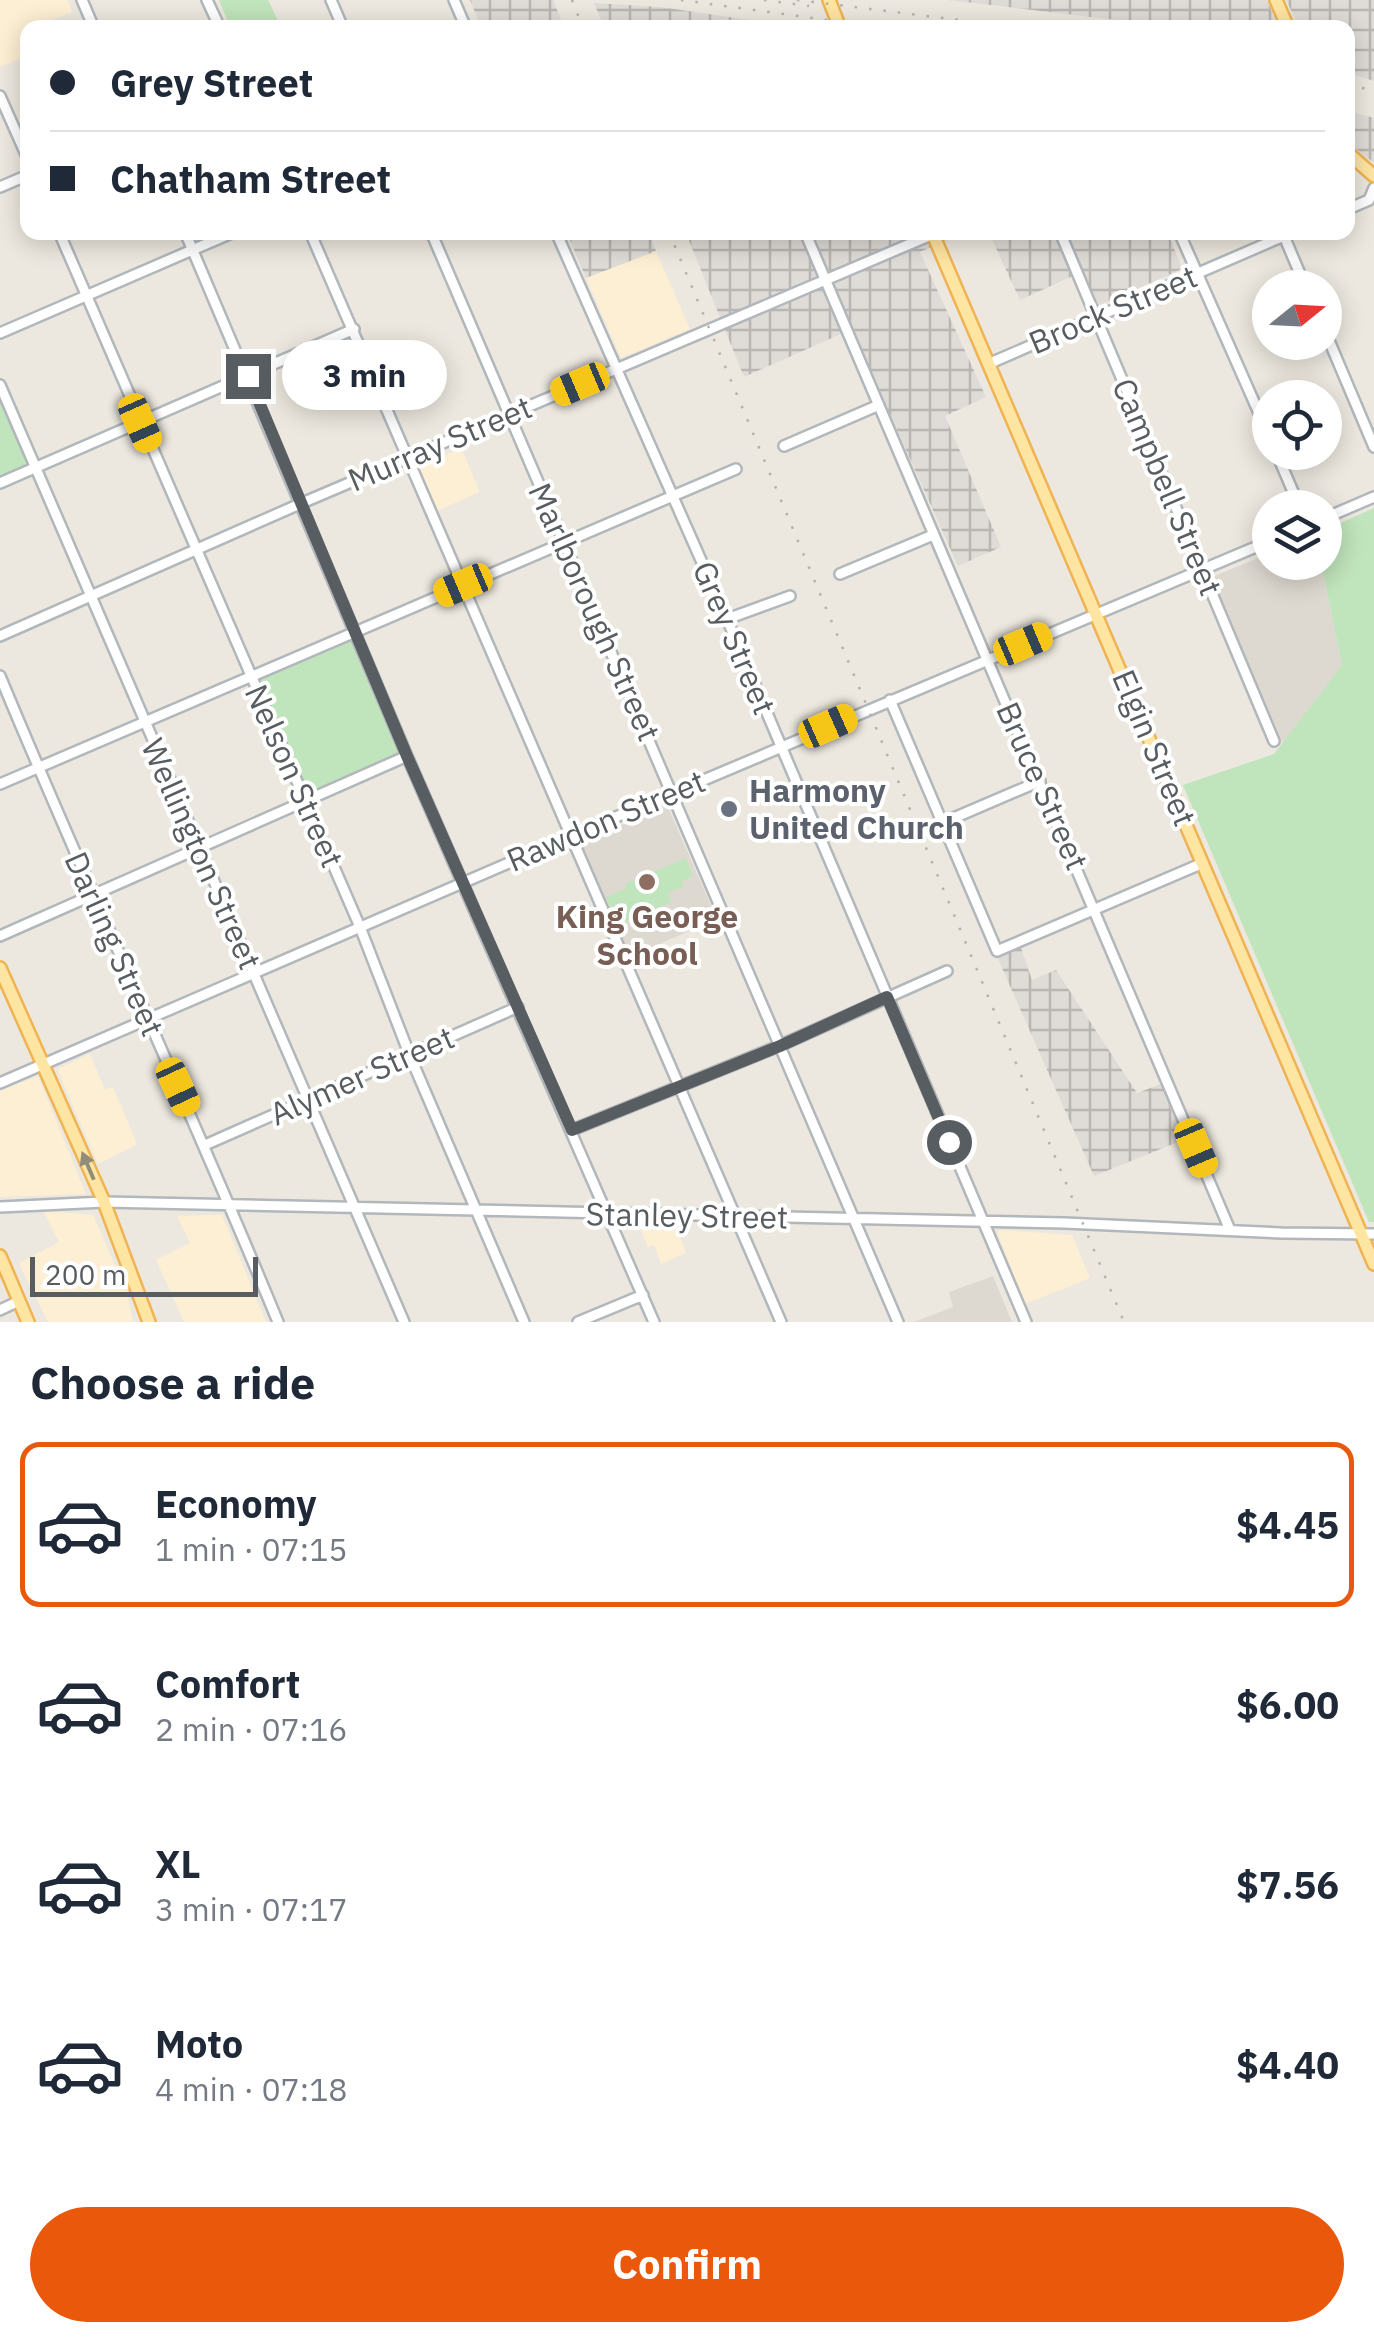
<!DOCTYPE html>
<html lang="en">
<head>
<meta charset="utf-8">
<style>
  body { margin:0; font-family:"IBM Plex Sans",sans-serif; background:#f6f6f7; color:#1f2937; height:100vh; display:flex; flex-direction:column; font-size:38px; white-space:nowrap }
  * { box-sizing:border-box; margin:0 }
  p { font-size:32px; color:#747a83 }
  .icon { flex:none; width:55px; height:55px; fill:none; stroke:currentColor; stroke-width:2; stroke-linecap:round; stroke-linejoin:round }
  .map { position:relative; height:1322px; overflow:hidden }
  .drawer { display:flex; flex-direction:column; background:#fff; flex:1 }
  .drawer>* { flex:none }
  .banner { position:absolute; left:20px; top:20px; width:1335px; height:220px; border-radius:20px; box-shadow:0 5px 25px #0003; display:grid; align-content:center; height:220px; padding:0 30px; background:#fff }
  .needle { width:65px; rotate:72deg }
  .tools { position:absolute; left:1252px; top:270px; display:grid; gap:20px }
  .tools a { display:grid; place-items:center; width:90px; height:90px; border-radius:50%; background:#fff; box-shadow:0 5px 25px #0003; font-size:50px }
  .scale { position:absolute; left:30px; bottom:25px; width:228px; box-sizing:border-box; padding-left:10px; border:5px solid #585d61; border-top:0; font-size:28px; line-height:35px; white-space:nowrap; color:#585d61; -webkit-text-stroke:8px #fff; paint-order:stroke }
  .end { position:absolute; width:45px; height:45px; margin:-22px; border:12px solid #585d61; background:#fff; box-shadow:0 0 0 5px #fff }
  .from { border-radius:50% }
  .bubble { position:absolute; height:70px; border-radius:35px; background:#fff; box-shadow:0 5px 25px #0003; font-size:32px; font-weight:800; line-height:70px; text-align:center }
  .car { position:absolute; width:30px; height:60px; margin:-30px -15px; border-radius:12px; box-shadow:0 0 8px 2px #0007; background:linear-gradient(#f5c518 24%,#345 0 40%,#f5c518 0 76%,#345 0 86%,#f5c518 0) }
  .banner b { display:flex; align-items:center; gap:35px; height:95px; font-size:38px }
  .banner b+b { border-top:2px solid #e0e1e3 }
  .banner i { width:25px; height:25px; background:#1f2937 }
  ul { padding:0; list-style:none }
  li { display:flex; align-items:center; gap:30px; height:165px; margin:0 20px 15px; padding:0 10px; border:5px solid transparent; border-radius:20px }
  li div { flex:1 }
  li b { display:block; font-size:38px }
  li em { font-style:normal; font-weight:800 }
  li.active { border-color:#ea580c }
  li>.icon { width:90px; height:90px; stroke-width:1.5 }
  h2 { padding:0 30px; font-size:45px; line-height:120px }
  .button { display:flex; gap:20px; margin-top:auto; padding:20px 30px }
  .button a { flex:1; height:115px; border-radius:60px; background:#ea580c; color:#fff; font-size:40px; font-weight:800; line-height:115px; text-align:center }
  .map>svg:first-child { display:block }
  .commercial { fill:#fdefd3 }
  .industrial { fill:url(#industrial-grid) }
  .education { fill:#ded9d0 }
  .green { fill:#c0e4bb }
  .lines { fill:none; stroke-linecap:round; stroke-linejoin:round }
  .minor-casing { stroke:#b2b7bb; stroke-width:14 }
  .major-casing { stroke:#f0b354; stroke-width:16 }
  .minor { stroke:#fff; stroke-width:9 }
  .major { stroke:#ffe5a2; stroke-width:11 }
  .rail { stroke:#b1b2b2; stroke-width:2.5; stroke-dasharray:2.5 12; stroke-linecap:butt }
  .oneway { fill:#928d78 }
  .route { stroke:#585d61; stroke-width:12 }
  .worship-dot { fill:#6b7280; stroke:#fff; stroke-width:4 }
  .education-dot { fill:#8d6e63; stroke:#fff; stroke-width:4 }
  .labels { text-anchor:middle; stroke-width:8; stroke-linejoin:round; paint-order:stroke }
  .street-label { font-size:32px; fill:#585d61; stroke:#fff }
  .worship-label { font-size:32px; font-weight:bold; fill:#5b616d; stroke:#fff; text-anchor:start }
  .education-label { font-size:32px; font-weight:bold; fill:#785e54; stroke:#fff }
</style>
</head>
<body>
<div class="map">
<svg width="1374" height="1322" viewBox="0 0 1374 1322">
  <defs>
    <pattern id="industrial-grid" width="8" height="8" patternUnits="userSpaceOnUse" patternTransform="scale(2.5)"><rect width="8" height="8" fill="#dfdbd7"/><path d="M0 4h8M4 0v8" fill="none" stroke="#b8b5b2"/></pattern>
  </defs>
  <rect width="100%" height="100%" fill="#ece8df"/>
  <!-- commercial -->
  <path class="commercial" d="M0 0H68L72 12 35 27 28 28 27 56 0 67Z
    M656 251 690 329 621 358 586 278Z
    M461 448 480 492 437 511 418 467Z
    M90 1054 105 1090 113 1087 137 1144 98 1164 57 1069Z
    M38 1076 86 1194 0 1197V1091Z
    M43 1211 93 1215 126 1290 133 1322H48L19 1263 59 1242Z
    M222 1215 266 1322H184L156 1260 190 1243 177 1216Z
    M637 1221H674L686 1253 661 1264 654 1245 648 1247Z
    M1002 1230 1072 1235 1090 1278 1025 1304 997 1232Z"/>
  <!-- industrial -->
  <path class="industrial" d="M470 0H553L564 27H481Z
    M949 0H1267L1278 27H1174Z
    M1286 0H1374V81L1348 73V28L1299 27Z
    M594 3 660 7 799 27H604Z
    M1348 111 1374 118V163L1355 148Z
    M567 233H649L656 251 586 278Z
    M686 233H964L920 252 986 397 945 416 1001 547 958 566 852 329 744 377Z
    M989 233H1168L1182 269 1093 308 1079 273 1020 300Z
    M1019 942 1032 980 1056 970 1137 1093 1161 1084 1183 1140 1094 1176 995 952Z"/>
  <!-- education -->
  <path class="education" d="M1270 553V562L1321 563 1342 665 1283 743 1210 578Z
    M667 805 717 919 627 958 578 844Z
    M993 1276 1012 1322H914L953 1307 949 1292Z"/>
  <!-- green -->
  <path class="green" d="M219 0H268L281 27H230Z
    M0 391 36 467 0 483Z
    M1374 508V1222H1369L1183 785 1274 754 1342 665 1321 563 1325 562V530Z
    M352 639 401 753 309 793 260 679Z
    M686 858 693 876 682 881 684 886 668 893 671 902 618 925 606 897 627 888 625 884Z"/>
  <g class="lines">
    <defs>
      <path id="minor" d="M82 0 94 28
        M207 0 220 28
        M331 0 343 28
        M454 0 466 28
        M0 96 28 159
        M0 187 28 175
        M1348 209 1369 200 1374 188
        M59 232 360 927 410 1056 524 1322
        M185 232 407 756 654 1322
        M310 232 781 1322
        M431 232 898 1322
        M556 232 727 619 1026 1322
        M805 232 1230 1230
        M1060 232 1274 741
        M1179 232 1270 438
        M1284 236 1306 288
        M1325 331 1374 447
        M0 333 234 232
        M988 364 1293 232
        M0 385 404 1322
        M784 446 879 405
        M1276 452 1300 508
        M0 483 354 329
        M1325 518 1374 497
        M840 574 933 535
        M727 619 790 596
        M0 636 302 503 938 232
        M0 676C90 893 189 1105 278 1322
        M890 700 997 951 1203 863
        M0 784 736 469
        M942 823 1040 781
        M0 936 407 756
        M0 1083 571 836 1270 541
        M572 1130 779 1046 947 971
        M205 1145 518 1007
        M0 1207 104 1202 1065 1223 1281 1233 1374 1234
        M0 1310 19 1301
        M578 1322 643 1295"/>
      <path id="major" d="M829 0 840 28
        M1276 0 1288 28
        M1348 153 1374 176
        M932 232 1374 1264
        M0 968 104 1202 149 1322
        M0 1256 28 1322"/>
    </defs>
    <!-- minor casing -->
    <use href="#minor" class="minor-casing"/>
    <!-- major casing -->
    <use href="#major" class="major-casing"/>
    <!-- minor -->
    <use href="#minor" class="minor"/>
    <!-- major -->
    <use href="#major" class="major"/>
    <!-- rail -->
    <path class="rail" d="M572 0 583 28
      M681 0 886 28
      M764 0 809 6
      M797 0 1025 28
      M1348 84 1374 91
      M669 232 1124 1322"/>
  </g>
  <!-- one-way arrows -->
  <defs><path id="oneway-solid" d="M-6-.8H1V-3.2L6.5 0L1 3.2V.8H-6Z" transform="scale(2.5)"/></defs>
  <use class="oneway" href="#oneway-solid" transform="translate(88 1166) rotate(-113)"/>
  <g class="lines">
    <!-- route -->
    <path class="route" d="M248 376 407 756 572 1130 780 1046 887 997 949 1142"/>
  </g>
  <!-- markers -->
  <circle class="worship-dot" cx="729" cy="809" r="10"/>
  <circle class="education-dot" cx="647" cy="882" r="10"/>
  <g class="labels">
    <!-- street labels -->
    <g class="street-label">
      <text transform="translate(1113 310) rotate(-23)" y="11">Brock Street</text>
      <text transform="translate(440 444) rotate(-23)" y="11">Murray Street</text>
      <text transform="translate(1167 487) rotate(67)" y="11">Campbell Street</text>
      <text transform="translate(594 612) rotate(66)" y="11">Marlborough Street</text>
      <text transform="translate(734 638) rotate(67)" y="11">Grey Street</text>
      <text transform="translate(1154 748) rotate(67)" y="11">Elgin Street</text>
      <text transform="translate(294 776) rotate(66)" y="11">Nelson Street</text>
      <text transform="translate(1042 786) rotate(66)" y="11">Bruce Street</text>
      <text transform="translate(606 821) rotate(-23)" y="11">Rawdon Street</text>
      <text transform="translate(201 854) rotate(66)" y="11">Wellington Street</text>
      <text transform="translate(114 944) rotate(66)" y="11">Darling Street</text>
      <text transform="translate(362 1076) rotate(-24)" y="11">Alymer Street</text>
      <text transform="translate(687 1216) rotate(1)" y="11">Stanley Street</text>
    </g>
    <!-- worship labels -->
    <g class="worship-label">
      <text x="749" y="802">Harmony<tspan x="749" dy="37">United Church</tspan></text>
    </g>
    <!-- education labels -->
    <g class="education-label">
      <text x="647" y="928">King George<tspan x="647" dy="37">School</tspan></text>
    </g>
  </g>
</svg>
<div class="tools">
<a><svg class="needle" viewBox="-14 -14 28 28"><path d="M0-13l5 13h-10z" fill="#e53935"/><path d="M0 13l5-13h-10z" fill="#747a83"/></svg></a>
<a><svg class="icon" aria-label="locate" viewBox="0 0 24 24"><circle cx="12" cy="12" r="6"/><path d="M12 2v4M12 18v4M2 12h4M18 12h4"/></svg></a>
<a><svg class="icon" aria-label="layers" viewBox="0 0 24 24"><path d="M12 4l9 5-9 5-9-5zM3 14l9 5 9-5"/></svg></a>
</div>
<div class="scale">200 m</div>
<i class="end from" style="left:949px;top:1142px"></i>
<i class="end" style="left:248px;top:376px"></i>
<div class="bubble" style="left:282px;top:340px;width:165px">3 min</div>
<i class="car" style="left:580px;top:384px;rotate:247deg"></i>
<i class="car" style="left:140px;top:423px;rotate:156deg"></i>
<i class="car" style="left:463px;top:585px;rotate:247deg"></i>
<i class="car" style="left:1023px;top:644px;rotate:67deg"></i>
<i class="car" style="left:828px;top:726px;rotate:66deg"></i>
<i class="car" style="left:178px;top:1087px;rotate:155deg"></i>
<i class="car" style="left:1196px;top:1148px;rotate:157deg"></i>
<div class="banner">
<b><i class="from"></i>Grey Street</b>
<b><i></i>Chatham Street</b>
</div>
</div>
<section class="drawer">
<h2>Choose a ride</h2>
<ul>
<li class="active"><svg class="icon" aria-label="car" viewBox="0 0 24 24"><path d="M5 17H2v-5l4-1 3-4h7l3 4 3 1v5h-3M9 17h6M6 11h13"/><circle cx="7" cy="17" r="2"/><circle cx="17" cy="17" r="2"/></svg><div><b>Economy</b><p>1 min · 07:15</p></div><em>$4.45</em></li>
<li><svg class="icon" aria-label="car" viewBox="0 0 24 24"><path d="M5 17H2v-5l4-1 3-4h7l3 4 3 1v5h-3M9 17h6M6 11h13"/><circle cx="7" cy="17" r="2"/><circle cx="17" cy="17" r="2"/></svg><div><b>Comfort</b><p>2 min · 07:16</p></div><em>$6.00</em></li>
<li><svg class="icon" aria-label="car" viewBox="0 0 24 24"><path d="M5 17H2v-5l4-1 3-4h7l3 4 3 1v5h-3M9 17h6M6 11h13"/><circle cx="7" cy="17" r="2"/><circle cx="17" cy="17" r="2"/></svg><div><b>XL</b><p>3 min · 07:17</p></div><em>$7.56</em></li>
<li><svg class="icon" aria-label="car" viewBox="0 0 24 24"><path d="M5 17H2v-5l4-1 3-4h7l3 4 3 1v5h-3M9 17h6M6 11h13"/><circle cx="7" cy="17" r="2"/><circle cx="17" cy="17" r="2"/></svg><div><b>Moto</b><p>4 min · 07:18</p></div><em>$4.40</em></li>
</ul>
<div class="button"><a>Confirm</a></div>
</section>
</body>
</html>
